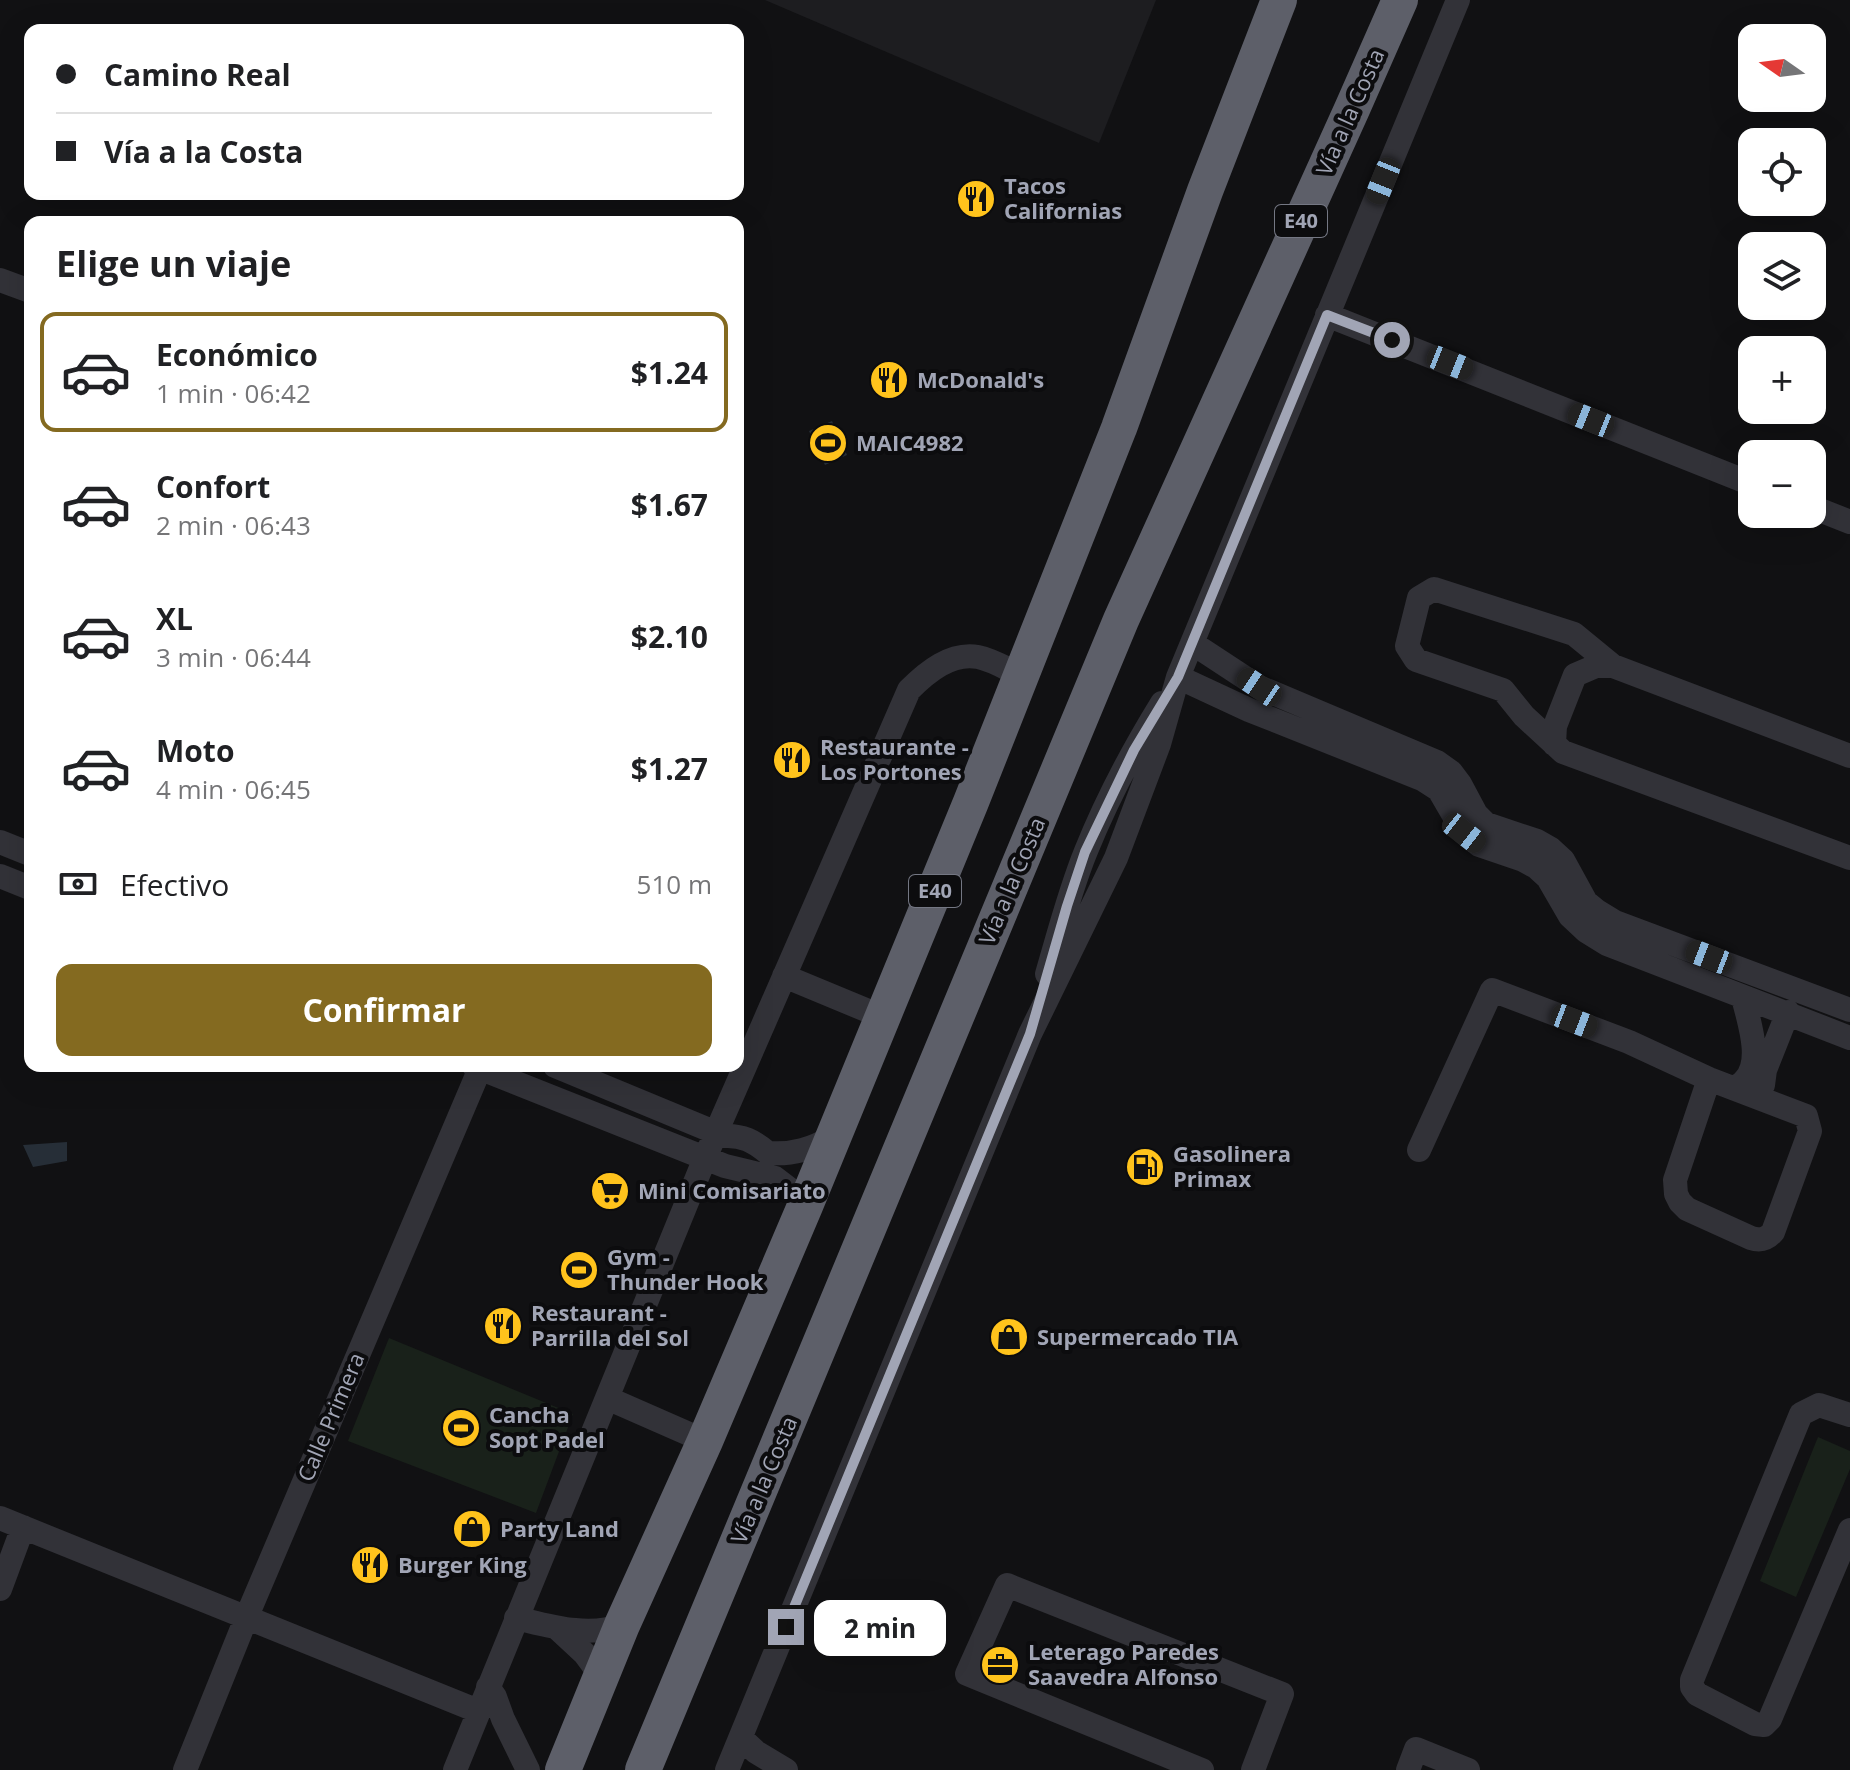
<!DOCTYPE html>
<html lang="es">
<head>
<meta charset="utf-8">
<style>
  body { margin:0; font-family:"Open Sans",sans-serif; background:#f2f2f2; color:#202124; height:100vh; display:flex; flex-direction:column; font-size:30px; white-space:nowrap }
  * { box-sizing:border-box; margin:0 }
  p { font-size:26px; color:#757577 }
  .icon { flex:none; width:44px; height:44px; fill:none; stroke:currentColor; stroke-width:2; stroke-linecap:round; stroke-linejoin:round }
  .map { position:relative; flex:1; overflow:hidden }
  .details { position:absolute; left:24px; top:216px; width:720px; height:856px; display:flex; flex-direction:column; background:#fff; border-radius:16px; box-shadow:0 8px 32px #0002 }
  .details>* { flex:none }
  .guide { position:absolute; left:24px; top:24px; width:720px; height:176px; border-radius:16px; box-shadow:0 8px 32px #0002; display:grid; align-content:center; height:176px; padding:0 32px; background:#fff }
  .needle { width:52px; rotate:284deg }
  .controls { position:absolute; left:1738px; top:24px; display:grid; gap:16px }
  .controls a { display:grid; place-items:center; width:88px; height:88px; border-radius:16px; background:#fff; box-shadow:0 8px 32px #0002; font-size:40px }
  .end { position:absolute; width:36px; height:36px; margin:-18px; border:10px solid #a1a5b5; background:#111; box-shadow:0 0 0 4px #111 }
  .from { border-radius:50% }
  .bubble { position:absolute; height:56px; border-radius:16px; background:#fff; box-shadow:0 8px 32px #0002; font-size:26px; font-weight:700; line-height:56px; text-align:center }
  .car { position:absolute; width:24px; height:48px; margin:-24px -12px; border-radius:10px; box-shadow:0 0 6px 2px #0007; background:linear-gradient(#222 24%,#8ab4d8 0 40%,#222 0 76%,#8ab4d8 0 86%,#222 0) }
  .guide b { display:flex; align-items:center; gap:28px; height:76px; font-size:30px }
  .guide b+b { border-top:2px solid #e0e0e0 }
  .guide i { width:20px; height:20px; background:#202124 }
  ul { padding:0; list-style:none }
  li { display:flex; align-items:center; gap:24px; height:120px; margin:0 16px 12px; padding:0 16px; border:4px solid transparent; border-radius:16px }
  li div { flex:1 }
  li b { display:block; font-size:30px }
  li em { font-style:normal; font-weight:700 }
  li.active { border-color:#846a20 }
  li>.icon { width:72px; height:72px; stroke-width:1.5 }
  h2 { padding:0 32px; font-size:36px; line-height:96px }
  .pay { display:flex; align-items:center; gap:20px; height:88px; padding:0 32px; font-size:30px }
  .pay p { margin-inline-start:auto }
  .cta { display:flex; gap:16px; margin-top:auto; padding:16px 32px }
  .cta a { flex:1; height:92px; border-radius:16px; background:#846a20; color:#fff; font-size:32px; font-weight:700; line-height:92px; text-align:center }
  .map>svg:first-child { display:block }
  .built { fill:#1d1d20 }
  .green { fill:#19211a }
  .water { fill:#262e37 }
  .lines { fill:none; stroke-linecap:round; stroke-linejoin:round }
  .minor { stroke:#323238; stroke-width:24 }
  .highway { stroke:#5d5f69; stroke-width:36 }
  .route { stroke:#a1a5b5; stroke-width:10 }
  .labels { text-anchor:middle; stroke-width:8; stroke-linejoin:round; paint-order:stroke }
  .shield { fill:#0c0c0e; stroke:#747783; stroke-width:2 }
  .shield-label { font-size:20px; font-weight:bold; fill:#a1a5b5 }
  .street-label { font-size:22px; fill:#a1a5b5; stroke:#0c0c0e }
  .poi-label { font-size:22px; font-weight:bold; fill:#a1a5b5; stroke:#0c0c0e; text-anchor:start }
</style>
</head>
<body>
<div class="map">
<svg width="1850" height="1770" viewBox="0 0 1850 1770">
  <rect width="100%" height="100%" fill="#111113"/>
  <!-- built -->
  <path class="built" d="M765 0H1156L1099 143Z"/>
  <!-- green -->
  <path class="green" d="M389 1338 573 1414 536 1513 348 1441Z
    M1818 1437 1850 1451V1469L1796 1597 1760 1581Z"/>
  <!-- water -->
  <path class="water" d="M832 421 847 455 825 465 809 431Z
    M67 1142V1161L33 1167 23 1145Z"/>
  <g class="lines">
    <!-- minor -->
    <path class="minor" d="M0 280 30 291
      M1327 315 1752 484
      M1812 507 1850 522
      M1192 643 1259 687 1437 762 1451 772 1460 784 1476 814 1486 824 1537 841 1551 849 1563 860 1586 902 1597 911 1615 922 1850 1010
      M1613 666 1574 634 1434 589 1419 598 1407 646 1416 660 1503 690 1524 716 1563 752 1850 858
      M1178 677 1249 710 1422 779 1439 790 1464 833 1479 845 1523 860 1536 867 1548 878 1570 916 1586 931 1607 944 1850 1038
      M1554 744 1555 726 1575 675 1596 666H1613L1850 756
      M0 842 30 854
      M0 876 30 888
      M1047 974C1059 933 1070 890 1086 851 1107 799 1133 750 1162 703
      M784 976 883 1017
      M474 1066 725 1166 775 1178 792 1191 805 1206
      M555 1066 724 1136C742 1135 754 1141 768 1153 793 1155 812 1149 834 1136
      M1763 1085 1765 1070 1788 1012
      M1733 1088C1737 1086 1741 1085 1744 1081 1764 1062 1748 1019 1743 997
      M1419 1150 1492 990 1629 1042 1709 1079 1806 1116 1810 1131 1773 1232C1767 1239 1760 1241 1751 1238L1687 1209 1680 1202 1676 1194 1675 1180 1709 1079
      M607 1398 705 1441
      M1850 1415 1819 1405 1801 1414 1692 1680V1687L1697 1694 1755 1724 1764 1725 1770 1719 1850 1530
      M0 1518 478 1711
      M0 1589 23 1527
      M516 1618C550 1626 588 1638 622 1625
      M557 1628 585 1654 602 1677
      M488 1687 495 1697 503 1719 528 1770
      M741 1738 756 1752 786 1770
      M185 1770 247 1616 481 1066
      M455 1770 705 1158 909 690C927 672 951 652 978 657 993 660 1007 669 1020 675
      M727 1770 1030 1034 1116 858 1159 744 1178 677 1458 0
      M1202 1770 967 1674 1007 1585 1282 1694 1253 1770
      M1408 1770 1416 1749 1468 1770"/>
    <!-- highway -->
    <path class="highway" d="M563 1770 622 1625 705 1441 805 1206 971 802 1119 428 1205 191 1279 0
      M643 1770 1121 620 1352 109 1400 0"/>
  </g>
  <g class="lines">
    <!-- route -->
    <path class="route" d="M786 1627 1030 1034 1067 906 1085 852 1134 750 1178 677 1327 315 1392 340"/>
  </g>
  <!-- icons -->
  <defs>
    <symbol id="restaurant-disc" viewBox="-11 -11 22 22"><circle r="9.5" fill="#ffc31c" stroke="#0c0c0e"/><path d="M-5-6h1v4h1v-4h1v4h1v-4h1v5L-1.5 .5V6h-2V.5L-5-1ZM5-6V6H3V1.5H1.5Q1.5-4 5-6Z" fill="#111"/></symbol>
    <symbol id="stadium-disc" viewBox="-11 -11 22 22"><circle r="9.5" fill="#ffc31c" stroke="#0c0c0e"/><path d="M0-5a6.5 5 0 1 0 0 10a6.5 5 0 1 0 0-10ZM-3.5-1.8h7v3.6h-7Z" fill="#111"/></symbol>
    <symbol id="fuel-disc" viewBox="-11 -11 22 22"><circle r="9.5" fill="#ffc31c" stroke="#0c0c0e"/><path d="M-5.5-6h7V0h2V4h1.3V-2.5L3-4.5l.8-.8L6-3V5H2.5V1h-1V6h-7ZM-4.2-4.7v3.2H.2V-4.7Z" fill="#111"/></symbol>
    <symbol id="supermarket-disc" viewBox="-11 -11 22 22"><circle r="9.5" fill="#ffc31c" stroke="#0c0c0e"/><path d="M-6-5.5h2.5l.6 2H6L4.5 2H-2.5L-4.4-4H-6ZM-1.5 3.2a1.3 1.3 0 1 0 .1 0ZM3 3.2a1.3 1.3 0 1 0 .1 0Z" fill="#111"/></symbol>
    <symbol id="shop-disc" viewBox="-11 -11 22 22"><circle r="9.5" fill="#ffc31c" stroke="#0c0c0e"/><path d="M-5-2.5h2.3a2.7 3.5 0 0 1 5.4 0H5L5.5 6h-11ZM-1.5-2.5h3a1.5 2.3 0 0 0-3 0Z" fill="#111"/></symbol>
    <symbol id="office-disc" viewBox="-11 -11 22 22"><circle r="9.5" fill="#ffc31c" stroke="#0c0c0e"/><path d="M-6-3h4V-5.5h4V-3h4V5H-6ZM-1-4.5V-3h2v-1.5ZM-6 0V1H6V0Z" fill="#111"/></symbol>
  </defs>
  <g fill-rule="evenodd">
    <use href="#restaurant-disc" x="954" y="177" width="44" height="44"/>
    <use href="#restaurant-disc" x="867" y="358" width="44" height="44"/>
    <use href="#stadium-disc" x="806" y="421" width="44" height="44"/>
    <use href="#restaurant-disc" x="770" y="738" width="44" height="44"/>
    <use href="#fuel-disc" x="1123" y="1145" width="44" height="44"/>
    <use href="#supermarket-disc" x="588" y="1169" width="44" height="44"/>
    <use href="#stadium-disc" x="557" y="1248" width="44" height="44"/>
    <use href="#restaurant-disc" x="481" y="1304" width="44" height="44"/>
    <use href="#shop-disc" x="987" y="1315" width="44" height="44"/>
    <use href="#stadium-disc" x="439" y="1406" width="44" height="44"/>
    <use href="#shop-disc" x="450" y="1507" width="44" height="44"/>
    <use href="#restaurant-disc" x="348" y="1543" width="44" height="44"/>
    <use href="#office-disc" x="978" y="1643" width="44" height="44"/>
  </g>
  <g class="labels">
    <!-- shield labels -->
    <g class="shield">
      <rect x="1275" y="205" width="52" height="32" rx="6"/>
      <rect x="909" y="875" width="52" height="32" rx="6"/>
    </g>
    <g class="shield-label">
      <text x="1301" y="228">E40</text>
      <text x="935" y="898">E40</text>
    </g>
    <!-- street labels -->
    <g class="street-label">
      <text transform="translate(1350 112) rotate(-66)" y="8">Vía a la Costa</text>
      <text transform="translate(1012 881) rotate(-67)" y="8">Vía a la Costa</text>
      <text transform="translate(331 1417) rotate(-67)" y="8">Calle Primera</text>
      <text transform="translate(764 1480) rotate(-67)" y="8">Vía a la Costa</text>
    </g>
    <!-- poi labels -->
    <g class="poi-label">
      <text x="1004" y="194">Tacos<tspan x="1004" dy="25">Californias</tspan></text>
      <text x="917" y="388">McDonald's</text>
      <text x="856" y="451">MAIC4982</text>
      <text x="820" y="755">Restaurante -<tspan x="820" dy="25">Los Portones</tspan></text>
      <text x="1173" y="1162">Gasolinera<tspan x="1173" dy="25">Primax</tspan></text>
      <text x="638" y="1199">Mini Comisariato</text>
      <text x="607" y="1265">Gym -<tspan x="607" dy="25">Thunder Hook</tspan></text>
      <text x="531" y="1321">Restaurant -<tspan x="531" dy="25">Parrilla del Sol</tspan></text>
      <text x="1037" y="1345">Supermercado TIA</text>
      <text x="489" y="1423">Cancha<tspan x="489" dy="25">Sopt Padel</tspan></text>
      <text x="500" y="1537">Party Land</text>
      <text x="398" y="1573">Burger King</text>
      <text x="1028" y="1660">Leterago Paredes<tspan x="1028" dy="25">Saavedra Alfonso</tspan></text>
    </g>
  </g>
</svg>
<div class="controls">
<a><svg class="needle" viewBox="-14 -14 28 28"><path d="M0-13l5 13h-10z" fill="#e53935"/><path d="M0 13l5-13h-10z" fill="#757577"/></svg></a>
<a><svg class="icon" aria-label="locate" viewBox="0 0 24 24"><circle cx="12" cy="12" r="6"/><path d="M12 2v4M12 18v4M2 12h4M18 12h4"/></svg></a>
<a><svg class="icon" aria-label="layers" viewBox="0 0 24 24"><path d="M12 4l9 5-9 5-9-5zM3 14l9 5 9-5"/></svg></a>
<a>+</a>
<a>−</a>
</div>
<i class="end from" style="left:1392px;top:340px"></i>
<i class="end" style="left:786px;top:1627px"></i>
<div class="bubble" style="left:814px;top:1600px;width:132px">2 min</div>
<i class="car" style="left:1383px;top:181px;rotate:202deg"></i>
<i class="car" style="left:1450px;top:363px;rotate:112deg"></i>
<i class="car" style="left:1591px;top:420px;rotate:292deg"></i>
<i class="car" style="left:1259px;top:687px;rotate:304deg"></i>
<i class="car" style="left:1464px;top:833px;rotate:128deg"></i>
<i class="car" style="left:1709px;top:957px;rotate:291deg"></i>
<i class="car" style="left:1574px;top:1021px;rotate:111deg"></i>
<div class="guide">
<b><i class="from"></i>Camino Real</b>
<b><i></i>Vía a la Costa</b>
</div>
<section class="details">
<h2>Elige un viaje</h2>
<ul>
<li class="active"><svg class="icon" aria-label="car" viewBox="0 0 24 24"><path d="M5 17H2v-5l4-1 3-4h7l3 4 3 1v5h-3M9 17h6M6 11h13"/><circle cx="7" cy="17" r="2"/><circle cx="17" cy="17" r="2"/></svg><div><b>Económico</b><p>1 min · 06:42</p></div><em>$1.24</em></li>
<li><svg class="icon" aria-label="car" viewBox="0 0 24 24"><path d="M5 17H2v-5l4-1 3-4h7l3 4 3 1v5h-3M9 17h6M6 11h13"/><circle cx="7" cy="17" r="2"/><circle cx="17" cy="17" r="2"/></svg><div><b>Confort</b><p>2 min · 06:43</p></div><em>$1.67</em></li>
<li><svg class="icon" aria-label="car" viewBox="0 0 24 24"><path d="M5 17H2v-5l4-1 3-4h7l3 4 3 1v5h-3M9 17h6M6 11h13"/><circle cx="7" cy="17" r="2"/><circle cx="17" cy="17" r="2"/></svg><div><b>XL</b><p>3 min · 06:44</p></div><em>$2.10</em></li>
<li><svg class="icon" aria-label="car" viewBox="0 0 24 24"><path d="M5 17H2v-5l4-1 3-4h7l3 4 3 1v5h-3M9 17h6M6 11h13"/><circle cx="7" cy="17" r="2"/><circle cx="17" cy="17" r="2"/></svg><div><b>Moto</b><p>4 min · 06:45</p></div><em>$1.27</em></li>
</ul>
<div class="pay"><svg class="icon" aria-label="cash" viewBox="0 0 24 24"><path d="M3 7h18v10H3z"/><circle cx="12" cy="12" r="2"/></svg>Efectivo<p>510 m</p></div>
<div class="cta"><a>Confirmar</a></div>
</section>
</div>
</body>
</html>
